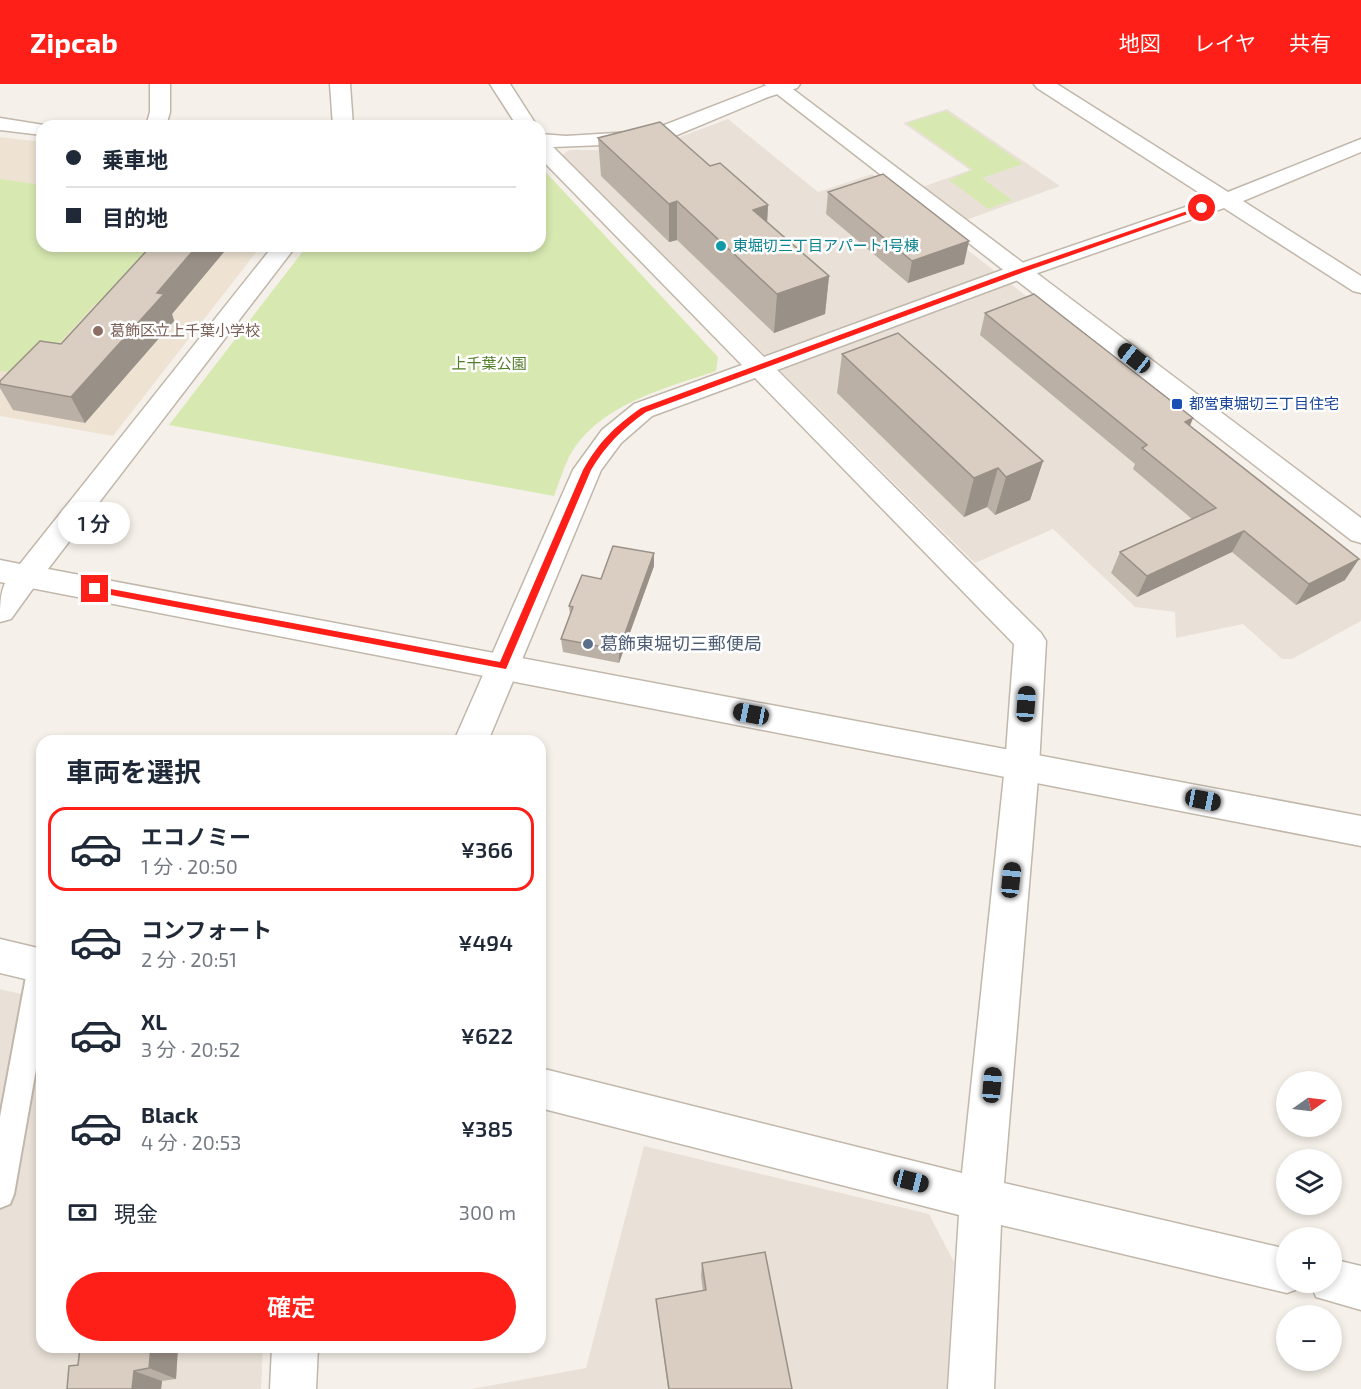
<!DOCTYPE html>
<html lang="ja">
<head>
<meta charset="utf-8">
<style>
  body { margin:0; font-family:"Exo 2","Noto Sans JP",sans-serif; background:#f6f6f7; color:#1f2937; height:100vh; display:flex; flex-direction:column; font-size:22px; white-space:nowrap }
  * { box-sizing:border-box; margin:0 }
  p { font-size:20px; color:#747a83 }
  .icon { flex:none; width:33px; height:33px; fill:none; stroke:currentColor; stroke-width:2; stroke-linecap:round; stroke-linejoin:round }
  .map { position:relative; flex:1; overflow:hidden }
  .drawer { position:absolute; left:36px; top:651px; width:510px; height:618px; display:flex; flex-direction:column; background:#fff; border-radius:18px; box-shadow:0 3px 9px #0003 }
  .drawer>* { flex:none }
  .guide { position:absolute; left:36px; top:36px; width:510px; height:132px; border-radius:18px; box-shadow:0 3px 9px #0003; display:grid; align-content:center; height:132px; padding:0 30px; background:#fff }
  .needle { width:39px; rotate:76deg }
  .fabs { position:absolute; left:1276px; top:987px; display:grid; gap:12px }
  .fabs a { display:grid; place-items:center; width:66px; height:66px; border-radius:50%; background:#fff; box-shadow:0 3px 9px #0003; font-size:30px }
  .end { position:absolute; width:27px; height:27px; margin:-14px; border:8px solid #fd1f18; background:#fff; box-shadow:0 0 0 3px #fff }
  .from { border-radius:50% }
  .bubble { position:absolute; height:42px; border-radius:21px; background:#fff; box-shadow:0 3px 9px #0003; font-size:20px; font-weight:600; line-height:42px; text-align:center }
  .car { position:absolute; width:18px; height:36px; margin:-18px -9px; border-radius:8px; box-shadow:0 0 4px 2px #0007; background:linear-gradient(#222 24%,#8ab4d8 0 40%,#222 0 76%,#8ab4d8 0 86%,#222 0) }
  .guide b { display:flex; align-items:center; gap:21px; height:57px; font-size:22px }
  .guide b+b { border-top:2px solid #e0e1e3 }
  .guide i { width:15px; height:15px; background:#1f2937 }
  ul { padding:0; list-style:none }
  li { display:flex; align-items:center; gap:18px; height:84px; margin:0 12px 9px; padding:0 18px; border:3px solid transparent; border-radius:18px }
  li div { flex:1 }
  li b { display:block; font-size:22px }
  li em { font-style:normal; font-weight:600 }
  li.active { border-color:#fd1f18 }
  li>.icon { width:54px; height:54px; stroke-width:1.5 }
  h2 { padding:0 30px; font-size:27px; line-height:72px }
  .pay { display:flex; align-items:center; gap:15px; height:66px; padding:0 30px; font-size:22px }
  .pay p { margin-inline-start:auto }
  .button { display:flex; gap:12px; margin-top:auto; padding:12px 30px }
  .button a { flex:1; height:69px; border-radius:36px; background:#fd1f18; color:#fff; font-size:24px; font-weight:600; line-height:69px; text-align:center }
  header { display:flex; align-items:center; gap:36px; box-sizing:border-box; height:84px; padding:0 30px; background:#fd1f18; color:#fff }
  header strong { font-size:28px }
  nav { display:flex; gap:33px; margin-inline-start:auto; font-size:21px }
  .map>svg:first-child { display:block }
  .residential { fill:#e9e1d7 }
  .education { fill:#eee3d3 }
  .green { fill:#d7e9b1 }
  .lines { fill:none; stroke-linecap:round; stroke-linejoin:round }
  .service-casing { stroke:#c1b7ab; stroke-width:4 }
  .minor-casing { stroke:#c1b7ab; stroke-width:3 }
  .tertiary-casing { stroke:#c1b7ab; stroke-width:3 }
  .service { fill:#fff; fill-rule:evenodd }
  .minor { fill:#fff; fill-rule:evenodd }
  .tertiary { fill:#fff; fill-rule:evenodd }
  .wall { fill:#bbb0a6 }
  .shaded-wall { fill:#999087 }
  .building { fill:#dacdc1; stroke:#999087; stroke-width:1.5 }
  .route { fill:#fd1f18 }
  .culture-dot { fill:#0f9aa8; stroke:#fff; stroke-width:2 }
  .education-dot { fill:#8d6e63; stroke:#fff; stroke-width:2 }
  .transit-dot { fill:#1a4fb4; stroke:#fff; stroke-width:2 }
  .service-dot { fill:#5c6f8a; stroke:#fff; stroke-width:2 }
  .labels { text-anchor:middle; stroke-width:5; stroke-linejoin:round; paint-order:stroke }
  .far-culture-label { font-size:15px; fill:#0d838f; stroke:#fff; text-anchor:start }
  .far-education-label { font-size:15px; fill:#785e54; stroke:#fff; text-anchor:start }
  .far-park-label { font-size:15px; fill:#527d28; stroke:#fff }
  .far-transit-label { font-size:15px; fill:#164399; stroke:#fff; text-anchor:start }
  .service-label { font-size:18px; fill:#4e5e75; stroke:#fff; text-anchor:start }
</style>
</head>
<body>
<header>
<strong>Zipcab</strong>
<nav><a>地図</a><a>レイヤ</a><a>共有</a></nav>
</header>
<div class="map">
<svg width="1361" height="1305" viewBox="0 0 1361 1305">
  <rect width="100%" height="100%" fill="#f5f0e9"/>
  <!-- residential -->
  <path class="residential" d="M947 25 1060 102 941 145 1361 475V537L1292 575H1282L1243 540 1176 554 1175 528 1135 523 1053 445 975 479 562 71 569 66H629L656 62 728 35 818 108 872 90 900 111 970 86 903 39Z
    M0 905 42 915V1263H263L261 1305H0Z
    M644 1062 929 1130 954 1178 947 1305H471L586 1284Z"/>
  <!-- education -->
  <path class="education" d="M0 53 42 58V162H261L113 352 0 332Z"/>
  <!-- green -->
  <path class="green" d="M946 27 1023 80 982 94 1012 116 988 125 949 96 973 86 907 39Z
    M540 82 718 273 716 287C664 305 598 320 569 373 563 385 559 399 554 412L169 341 307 162H540Z
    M0 95 42 101V162H167L120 214 95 220 31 291 0 287Z"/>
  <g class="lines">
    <defs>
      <path id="service" d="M42 870V951L14 1110 10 1120 0 1124V1033L28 882 32 874Z"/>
      <path id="minor" d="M150 0H170V28L166 42H146L150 28Z
        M330 0H350L353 42H333Z
        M490 0H510L537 42H517Z
        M770 0H800L797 4 768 13 677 51 651 59 553 63 764 273 1013 182 1209 115 1037 4 1034 0H1057L1228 108 1361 55V68L1243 117 1361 192V209L1353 207 1224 124 1029 192 777 286 1041 549 1046 557 1039 682 1004 1099 1287 1165V1198H1304L1303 1203 1287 1209 1001 1141 994 1305H948L959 1131 540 1024V984L962 1089 1005 682 1014 560 755 294 652 332 621 359 601 386 488 657H454L573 386 602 346 634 320 742 281 540 74V50L566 52 649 47Z
        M0 34 50 42H42V51L0 46Z
        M27 481 37 484 42 492 11 535 0 538C0 513 0 490 27 481Z
        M0 855 42 865V899L0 889Z
        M1332 1175 1361 1182V1226L1316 1213 1310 1198H1332Z
        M272 1263H318L316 1305H270Z"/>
      <path id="tertiary" d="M764 0H786L1361 434V459L1351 456Z
        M273 162H296L48 485 1361 732V762L0 498V476L20 480Z"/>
    </defs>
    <!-- service casing -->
    <use href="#service" class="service-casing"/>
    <!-- minor casing -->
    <use href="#minor" class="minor-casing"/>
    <!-- tertiary casing -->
    <use href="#tertiary" class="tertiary-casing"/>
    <!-- service -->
    <use href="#service" class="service"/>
    <!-- minor -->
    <use href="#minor" class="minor"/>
    <!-- tertiary -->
    <use href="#tertiary" class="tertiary"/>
  </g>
  <!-- wall -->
  <path class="wall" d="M598 54 710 82 768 121 767 138 829 192 825 230 774 249 677 156 669 158 601 92Z
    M828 108 964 180 908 199 826 130Z
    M151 162H229L172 230 174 237 85 339 13 326 0 304V297L61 260Z
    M985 229 1193 334 1190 342 1345 496 1296 521 1232 468 1137 513 1111 489 1120 468 1192 435 1133 385 1135 380 980 251Z
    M842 270 1043 377 1030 416 995 431 987 423 964 433 837 309Z
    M654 482 619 579 563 568 561 555 570 531 569 522 601 495Z
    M702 1179 792 1305H668L656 1215 703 1207 701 1192Z
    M178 1263 176 1295 162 1297 161 1305H67L78 1281Z"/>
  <!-- shaded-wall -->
  <path class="shaded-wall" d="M677 117V156L669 158V120Z
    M768 121 766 159 753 126Z
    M969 157 964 180 908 199 912 177Z
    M197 162H229L172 230 174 237 85 339 71 313 157 209Z
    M829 192 825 230 774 249 777 210Z
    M1193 334 1184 356 1185 338Z
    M1043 377 1030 416 995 431 1006 393Z
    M998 384 987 423 964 433 974 394Z
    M1244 447 1232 468 1137 513 1147 492Z
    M654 469V482L619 579V566Z
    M1359 475 1345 496 1296 521 1309 500Z
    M151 1263H178L176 1295 149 1284Z
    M134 1287 162 1297 161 1305H132Z"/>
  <!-- building -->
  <path class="building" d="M660 38 710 82 720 79 768 121 753 126 829 192 777 210 677 117 669 120 598 54Z
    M883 90 969 157 912 177 828 108Z
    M151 162H197L157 209 164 210 71 313 0 300V297L40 257 61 260Z
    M1034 210 1193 334 1185 338 1359 475 1309 500 1244 447 1147 492 1120 468 1216 424 1142 364 1147 361 985 229Z
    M898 249 1043 377 1006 393 998 384 974 394 842 270Z
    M613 462 654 469 619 566 561 555 573 523 569 522 582 491 601 495Z
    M765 1168 792 1305H669L656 1215 706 1206 702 1179Z
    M42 1185V1206H39Z
    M80 1263H151L149 1284 134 1287 132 1305H67L69 1282 78 1281Z"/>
  <!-- route -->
  <path class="route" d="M1199 123 1205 124 1024 188 646 328C622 345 606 361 591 386L506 585 95 508 91 505 95 502 500 578 583 386C599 358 614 343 641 324L1019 185Z"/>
  <!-- markers -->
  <circle class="culture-dot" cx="721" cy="162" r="6"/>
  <circle class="education-dot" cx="98" cy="247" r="6"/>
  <rect class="transit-dot" x="1171" y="314" width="12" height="12" rx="3"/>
  <circle class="service-dot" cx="588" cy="560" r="6"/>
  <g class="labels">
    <!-- far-culture labels -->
    <g class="far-culture-label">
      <text x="733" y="167">東堀切三丁目アパート1号棟</text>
    </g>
    <!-- far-education labels -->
    <g class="far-education-label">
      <text x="110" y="252">葛飾区立上千葉小学校</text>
    </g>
    <!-- far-park labels -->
    <g class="far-park-label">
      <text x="489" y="285">上千葉公園</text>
    </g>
    <!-- far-transit labels -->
    <g class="far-transit-label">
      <text x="1189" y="325">都営東堀切三丁目住宅</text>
    </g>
    <!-- service labels -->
    <g class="service-label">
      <text x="600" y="566">葛飾東堀切三郵便局</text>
    </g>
  </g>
</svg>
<div class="fabs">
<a><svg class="needle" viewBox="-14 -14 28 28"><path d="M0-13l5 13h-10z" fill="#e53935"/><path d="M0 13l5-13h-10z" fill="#747a83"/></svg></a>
<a><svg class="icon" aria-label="layers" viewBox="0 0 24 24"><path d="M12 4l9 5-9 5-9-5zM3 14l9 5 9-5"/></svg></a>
<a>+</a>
<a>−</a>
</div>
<i class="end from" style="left:1202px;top:124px"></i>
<i class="end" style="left:95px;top:505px"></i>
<div class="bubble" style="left:58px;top:418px;width:72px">1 分</div>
<i class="car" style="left:1134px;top:274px;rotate:308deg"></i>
<i class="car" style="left:1026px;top:620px;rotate:4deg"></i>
<i class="car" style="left:751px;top:630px;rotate:281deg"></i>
<i class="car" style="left:1203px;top:716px;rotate:101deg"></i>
<i class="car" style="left:1011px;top:796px;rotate:6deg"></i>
<i class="car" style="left:992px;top:1001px;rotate:5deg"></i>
<i class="car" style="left:911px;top:1097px;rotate:104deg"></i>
<div class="guide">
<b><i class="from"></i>乗車地</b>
<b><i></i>目的地</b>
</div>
<section class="drawer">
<h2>車両を選択</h2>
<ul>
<li class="active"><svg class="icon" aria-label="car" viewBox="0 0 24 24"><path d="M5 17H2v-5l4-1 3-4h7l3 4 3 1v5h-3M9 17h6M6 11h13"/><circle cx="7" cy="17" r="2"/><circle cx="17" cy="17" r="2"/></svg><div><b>エコノミー</b><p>1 分 · 20:50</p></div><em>¥366</em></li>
<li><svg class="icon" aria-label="car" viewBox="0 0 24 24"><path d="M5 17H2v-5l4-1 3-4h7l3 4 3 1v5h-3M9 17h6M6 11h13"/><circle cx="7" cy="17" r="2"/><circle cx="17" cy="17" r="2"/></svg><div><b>コンフォート</b><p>2 分 · 20:51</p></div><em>¥494</em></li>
<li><svg class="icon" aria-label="car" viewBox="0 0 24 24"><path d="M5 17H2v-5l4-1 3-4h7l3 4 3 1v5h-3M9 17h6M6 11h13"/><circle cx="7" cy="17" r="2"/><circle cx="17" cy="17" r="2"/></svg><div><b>XL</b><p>3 分 · 20:52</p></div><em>¥622</em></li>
<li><svg class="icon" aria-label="car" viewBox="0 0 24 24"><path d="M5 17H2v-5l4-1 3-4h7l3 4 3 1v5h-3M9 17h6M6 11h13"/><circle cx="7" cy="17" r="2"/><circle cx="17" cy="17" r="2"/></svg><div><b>Black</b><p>4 分 · 20:53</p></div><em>¥385</em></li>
</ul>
<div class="pay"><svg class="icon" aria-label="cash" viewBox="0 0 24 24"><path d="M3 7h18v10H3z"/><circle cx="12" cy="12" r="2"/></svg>現金<p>300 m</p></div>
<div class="button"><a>確定</a></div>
</section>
</div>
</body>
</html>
